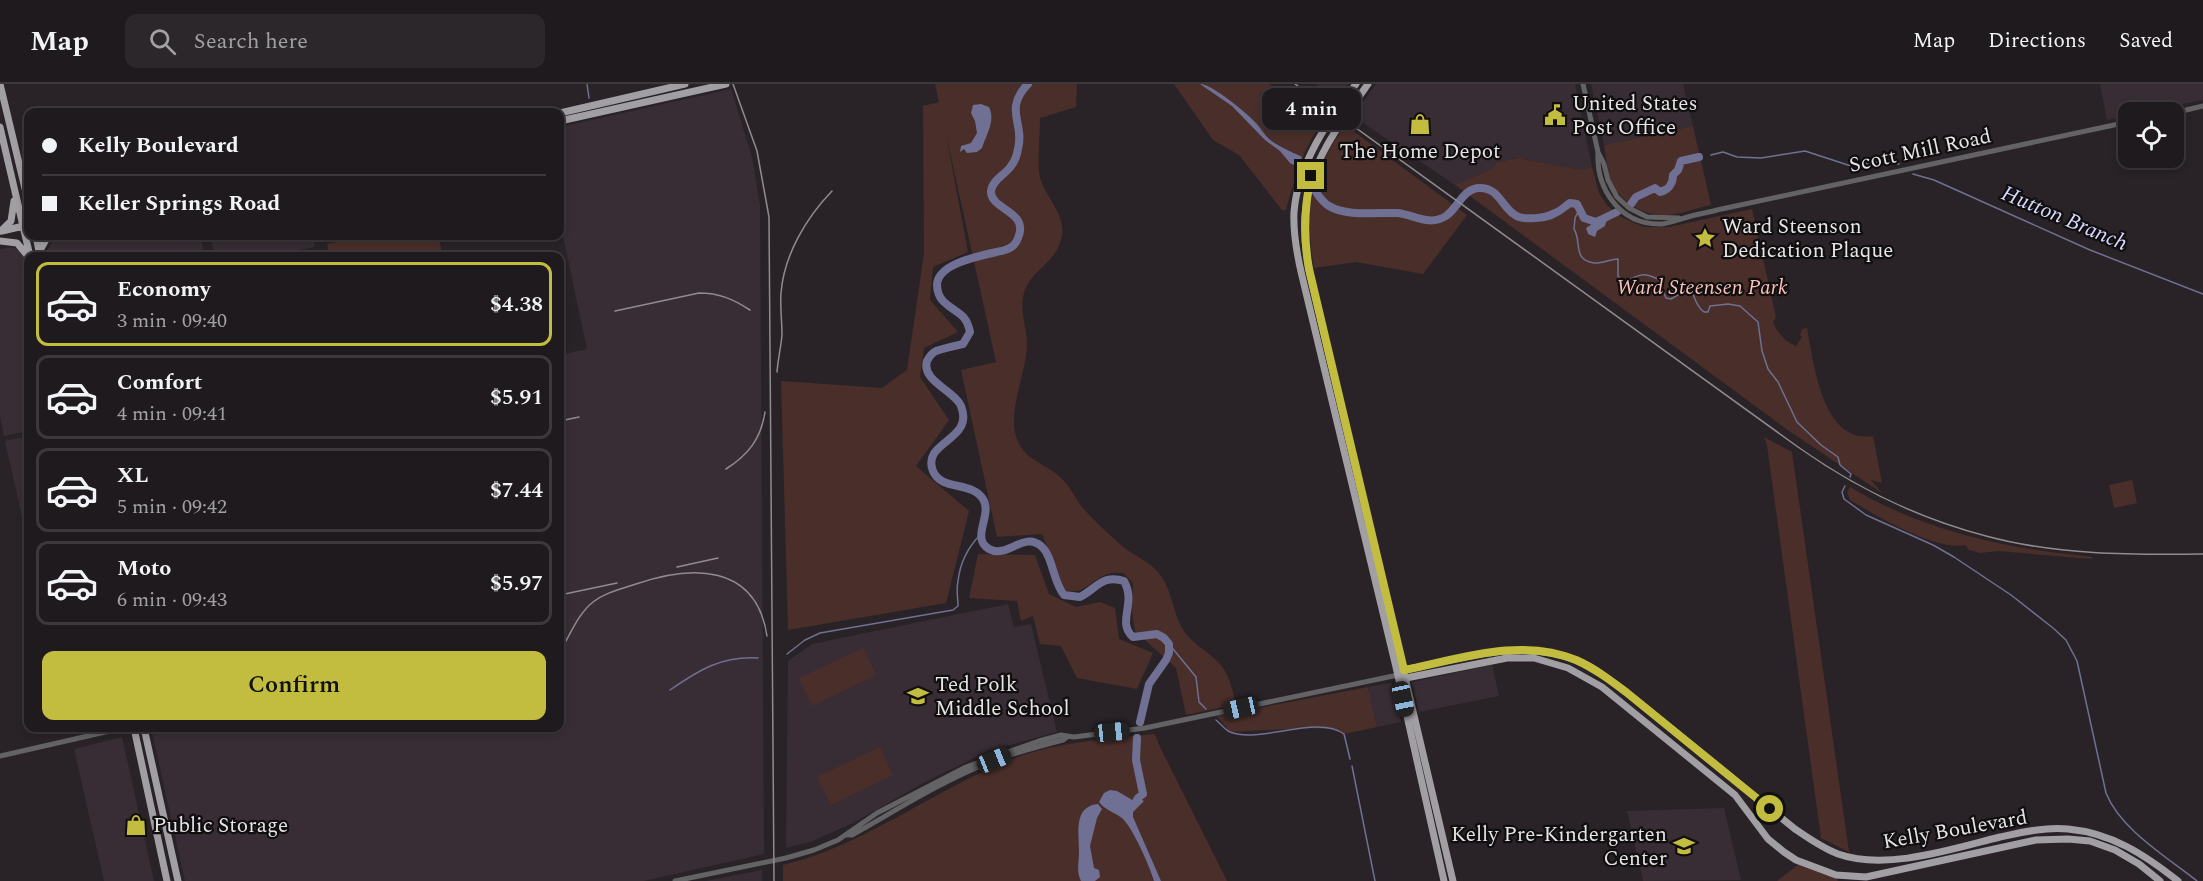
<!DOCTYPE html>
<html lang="en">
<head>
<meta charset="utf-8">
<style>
  body { margin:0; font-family:Spectral,serif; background:#2c272a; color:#f1f3f6; height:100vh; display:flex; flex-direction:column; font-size:22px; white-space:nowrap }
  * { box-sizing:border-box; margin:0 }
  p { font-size:20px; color:#a1a1a4 }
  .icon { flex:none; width:33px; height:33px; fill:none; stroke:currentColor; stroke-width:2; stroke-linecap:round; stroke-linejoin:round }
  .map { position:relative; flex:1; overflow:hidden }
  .sheet { position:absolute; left:24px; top:168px; width:540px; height:480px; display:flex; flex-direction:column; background:#1f1a1d; border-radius:12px; box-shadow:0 3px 9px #0003,0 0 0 2px #3c383b }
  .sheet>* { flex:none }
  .guide { position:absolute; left:24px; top:24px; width:540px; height:132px; border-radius:12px; box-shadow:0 3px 9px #0003,0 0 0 2px #3c383b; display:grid; align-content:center; height:132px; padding:0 18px; background:#1f1a1d }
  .controls { position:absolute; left:2118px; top:18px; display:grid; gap:12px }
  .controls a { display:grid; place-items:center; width:66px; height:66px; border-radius:12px; background:#1f1a1d; box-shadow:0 3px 9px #0003,0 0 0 2px #3c383b; font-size:30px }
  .end { position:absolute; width:27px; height:27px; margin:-14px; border:8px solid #c2bd3f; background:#111; box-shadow:0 0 0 3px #111 }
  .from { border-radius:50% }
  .bubble { position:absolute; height:42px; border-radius:12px; background:#1f1a1d; box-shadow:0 3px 9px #0003,0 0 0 2px #3c383b; font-size:20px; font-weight:600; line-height:42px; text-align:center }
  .car { position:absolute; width:18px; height:36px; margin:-18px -9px; border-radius:8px; box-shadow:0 0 4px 2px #0007; background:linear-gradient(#222 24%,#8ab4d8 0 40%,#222 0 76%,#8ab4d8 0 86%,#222 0) }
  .guide b { display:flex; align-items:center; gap:21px; height:57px; font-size:22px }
  .guide b+b { border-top:2px solid #3c383b }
  .guide i { width:15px; height:15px; background:#f1f3f6 }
  ul { padding:10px 0 0; list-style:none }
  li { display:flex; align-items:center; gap:18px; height:84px; margin:0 12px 9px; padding:0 6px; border:3px solid #3c383b; border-radius:12px }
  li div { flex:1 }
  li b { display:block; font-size:22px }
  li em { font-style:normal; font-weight:600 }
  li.on { border-color:#c2bd3f }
  li>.icon { width:54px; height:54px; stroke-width:1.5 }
  .primary-button { display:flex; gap:12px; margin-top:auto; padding:12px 18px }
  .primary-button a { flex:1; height:69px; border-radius:12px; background:#c2bd3f; color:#111; font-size:24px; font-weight:600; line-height:69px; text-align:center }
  header { display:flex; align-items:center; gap:36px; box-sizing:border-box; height:84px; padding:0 30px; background:#1f1a1d; border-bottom:2px solid #3c383b }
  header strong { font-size:28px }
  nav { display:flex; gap:33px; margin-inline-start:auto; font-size:21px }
  .search { width:420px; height:54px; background:#2c272a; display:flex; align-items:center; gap:15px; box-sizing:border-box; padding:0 21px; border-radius:12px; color:#a1a1a4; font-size:22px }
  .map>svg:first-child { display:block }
  .built { fill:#382d35 }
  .green { fill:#4a2e2a }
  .water { fill:#6f7093 }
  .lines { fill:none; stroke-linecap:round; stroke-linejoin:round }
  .stream { stroke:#6f7093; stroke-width:1.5 }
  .river { stroke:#6f7093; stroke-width:8 }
  .minor { stroke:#636264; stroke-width:5 }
  .major { stroke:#a19ea4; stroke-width:7 }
  .rail { stroke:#908b8e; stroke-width:1.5 }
  .route { stroke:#c2bd3f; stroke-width:8 }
  .labels { text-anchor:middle; stroke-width:4.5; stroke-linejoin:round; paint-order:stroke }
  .poi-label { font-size:21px; fill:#e7e4e6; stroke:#100e0f; text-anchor:start }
  .street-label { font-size:21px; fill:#e7e4e6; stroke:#100e0f }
  .park-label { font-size:21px; font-style:italic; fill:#f9c0b7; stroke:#100e0f }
  .water-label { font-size:22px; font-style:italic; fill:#d7d8fd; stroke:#100e0f }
</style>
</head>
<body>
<header>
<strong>Map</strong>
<div class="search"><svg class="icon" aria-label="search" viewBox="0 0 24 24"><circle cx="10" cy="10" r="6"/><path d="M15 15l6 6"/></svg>Search here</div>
<nav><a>Map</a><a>Directions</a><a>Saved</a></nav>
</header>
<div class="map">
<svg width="2203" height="797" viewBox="0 0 2203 797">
  <rect width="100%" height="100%" fill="#292327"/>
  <!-- built -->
  <path class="built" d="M1316 0H1348L1338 15Z
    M1376 0H1575L1592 83 1581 86 1517 74 1497 78 1493 84 1455 101 1353 32Z
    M1591 0H1683L1693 42 1604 61Z
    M2100 0H2203V16L2144 28H2128V32L2107 36Z
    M731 5 752 73 760 122 764 770 644 797H185L151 644H560V271L587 265 560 138V43Z
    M56 152H200L205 172H49L48 165Z
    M210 152H312L315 163 269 172H215Z
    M12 163 20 167 25 174 28 192V347L4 352 0 332V165Z
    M28 352V460L5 357Z
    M1008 520 1014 543 1031 540 1057 648 988 667 925 698 853 739 810 758 786 764 788 577 812 560Z
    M1492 581 1499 612 1419 628 1412 598Z
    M1392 599 1401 638 1377 643 1368 603Z
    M122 653 154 797H104L74 665Z
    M1724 724 1741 796 1643 797 1627 727Z
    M762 786V797H706Z"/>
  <!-- green -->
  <path class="green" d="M935 0H1077L1076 23 1040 34C1040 48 1037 82 1040 93 1045 113 1065 129 1062 151 1058 178 1034 183 1025 206 1018 224 1027 242 1027 260 1027 290 1005 329 1018 358 1027 378 1052 382 1065 398 1072 406 1076 416 1083 424 1094 437 1109 450 1122 462 1135 473 1151 477 1161 492 1173 509 1173 532 1186 550 1195 561 1207 567 1217 577 1228 587 1232 603 1235 617L1233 621 1186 631 1176 584 1135 547 1132 529 1133 499 1123 489C1119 489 1112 488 1108 490 1090 495 1086 512 1064 506L1042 450 997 453 961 286 996 278 946 50 968 168 933 183 930 216 958 248 924 264 920 293 949 336 916 382 969 427 946 519 788 546 781 297 882 304 907 286 924 169 923 22 939 18Z
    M1174 0H1269L1323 37C1303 64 1295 94 1286 126H1282L1239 71 1213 56Z
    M1345 41 1467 131 1423 190 1356 178 1314 184C1304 127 1311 89 1345 41Z
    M1693 42 1711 121C1696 124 1680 131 1665 131 1642 132 1617 116 1610 93 1607 83 1606 72 1604 61Z
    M1518 74 1581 86 1592 83 1599 109 1607 121 1621 133 1644 143H1669L1752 125 1776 233 1773 238C1778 250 1785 257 1796 262L1802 253 1800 251 1802 245 1807 244C1814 280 1822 360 1873 352L1882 399 1871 396 1882 409 1789 347 1455 101 1493 84 1497 78Z
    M365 152H438L443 172H330L327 160Z
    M1764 353 1792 368 1849 768 1821 754 1767 361Z
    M2132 396 2137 419 2114 424 2109 401Z
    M1850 403C1923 447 2008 465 2092 473V475L1998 467 1980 469 1969 466 1965 461C1935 467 1877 432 1850 416L1847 408Z
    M978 470 1035 471 1049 510 1076 523 1100 518 1115 524 1119 555 1153 569 1137 605 1077 594 1061 562 1040 560 1033 532 1021 537 1017 517 969 514Z
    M863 564 876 591 812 622 799 594Z
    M1368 603 1377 643 1344 650 1333 645 1307 644 1230 648 1217 632Z
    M1155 650 1159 661 1227 797H783V781C863 762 931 708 1007 677 1054 658 1106 655 1155 650Z
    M880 663 893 691 831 721 817 693Z
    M1799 780 1834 792 1838 797H1777Z"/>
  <!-- water -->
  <path class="water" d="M1200 0C1212 0 1248 30 1257 40 1261 45 1264 50 1269 55 1279 63 1290 67 1302 73L1298 83 1290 79 1280 67 1265 56 1232 22Z
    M981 20 989 23C996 37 986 51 982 64L977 68 967 69 964 65 960 68 961 62 971 59 977 49 975 37 971 29 973 21Z
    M1610 131 1611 134 1606 138 1605 142 1597 147 1595 153 1588 150 1586 144 1592 140 1587 136V134L1598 137Z
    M1110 706 1117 707 1134 717 1138 714 1144 717 1133 728V733L1161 797H1154C1150 783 1133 744 1122 734 1114 728 1105 726 1099 718L1104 709Z
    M1098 720 1102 725 1097 734 1090 762 1094 784 1099 786 1100 793 1095 797H1081C1076 787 1079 779 1079 768 1079 751 1073 722 1098 720Z"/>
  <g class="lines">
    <!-- stream -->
    <path class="stream" d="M587 0 589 14
      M1711 71 1723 68 1737 73 1761 74 1805 67 1851 82 1884 77 1899 80
      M1913 90 1934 96 2090 166 2203 210
      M1580 124 1575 134 1574 145C1582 157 1572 176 1594 179 1602 180 1610 175 1618 175V192L1622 197C1639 195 1637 185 1658 195L1666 214 1671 215C1702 196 1687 215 1704 228H1708L1710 222 1728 220 1740 222 1758 238 1762 267 1768 285 1778 298 1797 338 1821 361 1838 373 1840 381 1851 390 1850 393
      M1845 402 1842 408 1844 415 1866 431 1933 461 1954 473 2011 511 2053 544 2066 556 2077 577 2106 709C2120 745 2167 773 2197 797
      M1169 560 1196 593 1199 618 1206 625
      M787 570 805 556 820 549 953 526 958 522C958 514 956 506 958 497 960 479 968 463 981 450
      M670 606C699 586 721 572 758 574
      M1216 636C1220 639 1225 646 1230 648 1261 660 1317 630 1344 650L1350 675
      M1352 682 1375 797"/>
    <!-- river -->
    <path class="river" d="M1028 0C1003 26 1025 39 1018 65 1017 71 1015 77 1011 82 1006 90 992 96 991 107 990 126 1030 127 1018 154 1016 161 1011 164 1005 166 987 171 939 177 937 200 937 206 939 213 943 217 956 230 966 228 970 248L963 260C954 262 944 264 936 267 932 269 929 273 927 277 921 297 955 307 961 322 975 357 921 357 933 387 941 407 972 397 983 415 993 431 970 454 989 465 1007 475 1024 447 1041 462 1053 472 1053 498 1064 511L1080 513C1097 504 1103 490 1124 497 1137 520 1116 538 1133 553L1157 550 1164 554 1169 560V569L1166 576 1149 600 1140 638
      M1314 105C1318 111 1322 118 1329 122 1347 133 1377 128 1397 129 1413 130 1429 143 1446 132 1458 124 1463 104 1480 104 1499 104 1501 122 1515 131 1523 137 1547 134 1555 129 1561 127 1565 122 1570 119L1577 120 1584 134 1596 138 1617 128
      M1631 120 1636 113 1655 104 1660 108C1669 106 1673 99 1673 91L1678 86 1681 77 1699 73
      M1134 721 1138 714 1143 710 1136 676 1137 654"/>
    <!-- minor -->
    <path class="minor" d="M1583 0 1598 68 1604 80 1608 96 1617 113 1629 124 1647 133 1679 134
      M2174 29 2203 22
      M1598 68C1596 104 1619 140 1659 140 1667 140 1673 137 1681 135 1693 131 1706 129 1717 126L2128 38
      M0 672 123 644
      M845 751H852C895 727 937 700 983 681 1009 670 1036 663 1063 656L1067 653
      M675 797 786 774 814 766 838 756 877 729 966 683 1039 657 1061 651 1074 653 1145 644 1398 591"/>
    <!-- major -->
    <path class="major" d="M0 0 28 117
      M1356 0C1328 37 1298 79 1294 128 1293 149 1297 171 1302 192L1396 583 1444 797
      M1368 0C1321 66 1292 104 1310 190L1453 797
      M560 29 685 0
      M560 37 726 0
      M0 43 30 172
      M1 147 11 137 14 117
      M2 147 28 141
      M36 152 40 172
      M0 157 17 159 27 171
      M39 168 48 152
      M1398 591 1404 586C1460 575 1520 554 1576 576 1594 583 1610 596 1626 608L1795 745C1808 754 1822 764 1838 770 1886 787 1952 765 2000 753 2023 748 2045 743 2068 745 2112 749 2145 771 2178 797
      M1398 591 1406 594 1507 574H1534L1568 584 1602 603 1735 711 1768 755 1784 768 1796 776 1836 791 1866 793 2036 756 2068 755 2090 757 2115 766 2139 780 2160 797
      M134 644 167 797
      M144 644 178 797"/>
    <!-- rail -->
    <path class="rail" d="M733 0 757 67 769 133 774 797
      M1295 0 1798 363C1856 404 1917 434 1986 452 2056 471 2131 471 2203 470
      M615 227 699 209C719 209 733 215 750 226
      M777 288C778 275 781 263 782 251 782 237 780 223 781 209 784 171 806 134 832 107
      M560 337 579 333
      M726 385C748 371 761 355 765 328
      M677 483 718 474
      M560 511 617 499
      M560 567C571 550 577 531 593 518 606 508 621 505 636 500 691 481 756 479 767 552"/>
  </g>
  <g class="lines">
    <!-- route -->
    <path class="route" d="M1311 92C1304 124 1303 152 1309 185L1404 586C1460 575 1520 553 1576 576 1594 584 1610 596 1626 608L1770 725"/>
  </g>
  <!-- icons -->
  <defs>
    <symbol id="civic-bare" viewBox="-9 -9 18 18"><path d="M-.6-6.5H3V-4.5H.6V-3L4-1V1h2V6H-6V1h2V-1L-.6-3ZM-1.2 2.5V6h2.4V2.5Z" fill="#c2bd3f" stroke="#100e0f" stroke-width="2.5" paint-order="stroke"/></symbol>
    <symbol id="shop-bare" viewBox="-9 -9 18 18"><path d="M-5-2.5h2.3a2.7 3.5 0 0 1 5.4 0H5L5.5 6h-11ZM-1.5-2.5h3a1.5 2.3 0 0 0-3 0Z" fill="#c2bd3f" stroke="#100e0f" stroke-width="2.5" paint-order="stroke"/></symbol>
    <symbol id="sight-bare" viewBox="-9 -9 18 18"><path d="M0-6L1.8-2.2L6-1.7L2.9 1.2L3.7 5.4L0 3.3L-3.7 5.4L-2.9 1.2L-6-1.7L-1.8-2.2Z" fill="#c2bd3f" stroke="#100e0f" stroke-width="2.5" paint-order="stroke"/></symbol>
    <symbol id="school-bare" viewBox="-9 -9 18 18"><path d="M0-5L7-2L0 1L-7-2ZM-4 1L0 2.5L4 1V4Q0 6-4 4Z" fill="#c2bd3f" stroke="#100e0f" stroke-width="2.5" paint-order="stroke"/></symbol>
  </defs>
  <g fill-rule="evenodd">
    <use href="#civic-bare" x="1540" y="16" width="30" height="30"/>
    <use href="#shop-bare" x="1405" y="25" width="30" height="30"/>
    <use href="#sight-bare" x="1690" y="139" width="30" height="30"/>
    <use href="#school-bare" x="903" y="597" width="30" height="30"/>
    <use href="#shop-bare" x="121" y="726" width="30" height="30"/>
    <use href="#school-bare" x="1669" y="747" width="30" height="30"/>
  </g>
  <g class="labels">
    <!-- poi labels -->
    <g class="poi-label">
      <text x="1572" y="26">United States<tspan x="1572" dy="24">Post Office</tspan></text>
      <text x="1420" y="74" text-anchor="middle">The Home Depot</text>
      <text x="1722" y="149">Ward Steenson<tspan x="1722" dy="24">Dedication Plaque</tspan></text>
      <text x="935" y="607">Ted Polk<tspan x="935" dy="24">Middle School</tspan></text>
      <text x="153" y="748">Public Storage</text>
      <text x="1667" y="757" text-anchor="end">Kelly Pre-Kindergarten<tspan x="1667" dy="24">Center</tspan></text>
    </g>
    <!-- street labels -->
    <g class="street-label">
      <text transform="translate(1920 66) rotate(-12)" y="7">Scott Mill Road</text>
      <text transform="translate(1955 745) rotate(-10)" y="7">Kelly Boulevard</text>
    </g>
    <!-- park labels -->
    <g class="park-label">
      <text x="1702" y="210">Ward Steensen Park</text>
    </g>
    <!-- water labels -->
    <g class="water-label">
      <text transform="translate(2065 133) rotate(23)" y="8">Hutton Branch</text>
    </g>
  </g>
</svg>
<div class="controls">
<a><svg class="icon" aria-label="locate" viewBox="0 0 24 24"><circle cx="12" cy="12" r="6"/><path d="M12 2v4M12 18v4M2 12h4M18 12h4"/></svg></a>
</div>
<i class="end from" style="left:1770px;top:725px"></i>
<i class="end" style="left:1311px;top:92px"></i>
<div class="bubble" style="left:1262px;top:4px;width:99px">4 min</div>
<i class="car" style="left:1403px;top:615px;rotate:168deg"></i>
<i class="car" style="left:1241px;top:624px;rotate:257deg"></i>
<i class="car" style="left:1112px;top:648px;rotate:84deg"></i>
<i class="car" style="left:994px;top:676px;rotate:68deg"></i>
<div class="guide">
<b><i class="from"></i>Kelly Boulevard</b>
<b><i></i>Keller Springs Road</b>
</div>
<section class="sheet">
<ul>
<li class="on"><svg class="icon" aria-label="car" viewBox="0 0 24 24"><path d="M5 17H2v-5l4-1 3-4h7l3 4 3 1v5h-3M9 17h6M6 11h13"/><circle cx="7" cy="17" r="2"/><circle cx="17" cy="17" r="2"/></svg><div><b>Economy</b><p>3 min · 09:40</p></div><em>$4.38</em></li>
<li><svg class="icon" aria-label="car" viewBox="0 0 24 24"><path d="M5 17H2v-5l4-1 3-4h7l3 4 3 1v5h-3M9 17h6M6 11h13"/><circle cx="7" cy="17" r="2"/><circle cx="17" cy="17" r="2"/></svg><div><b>Comfort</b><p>4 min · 09:41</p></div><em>$5.91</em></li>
<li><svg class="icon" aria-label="car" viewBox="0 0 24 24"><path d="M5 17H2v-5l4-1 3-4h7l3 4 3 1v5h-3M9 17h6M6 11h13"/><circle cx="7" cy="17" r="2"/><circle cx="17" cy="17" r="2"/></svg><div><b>XL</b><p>5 min · 09:42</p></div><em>$7.44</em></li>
<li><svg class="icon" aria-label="car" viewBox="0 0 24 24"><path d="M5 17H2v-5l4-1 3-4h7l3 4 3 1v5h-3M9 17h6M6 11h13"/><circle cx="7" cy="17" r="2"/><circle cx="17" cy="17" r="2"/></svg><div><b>Moto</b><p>6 min · 09:43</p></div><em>$5.97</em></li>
</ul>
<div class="primary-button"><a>Confirm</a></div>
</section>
</div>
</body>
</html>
